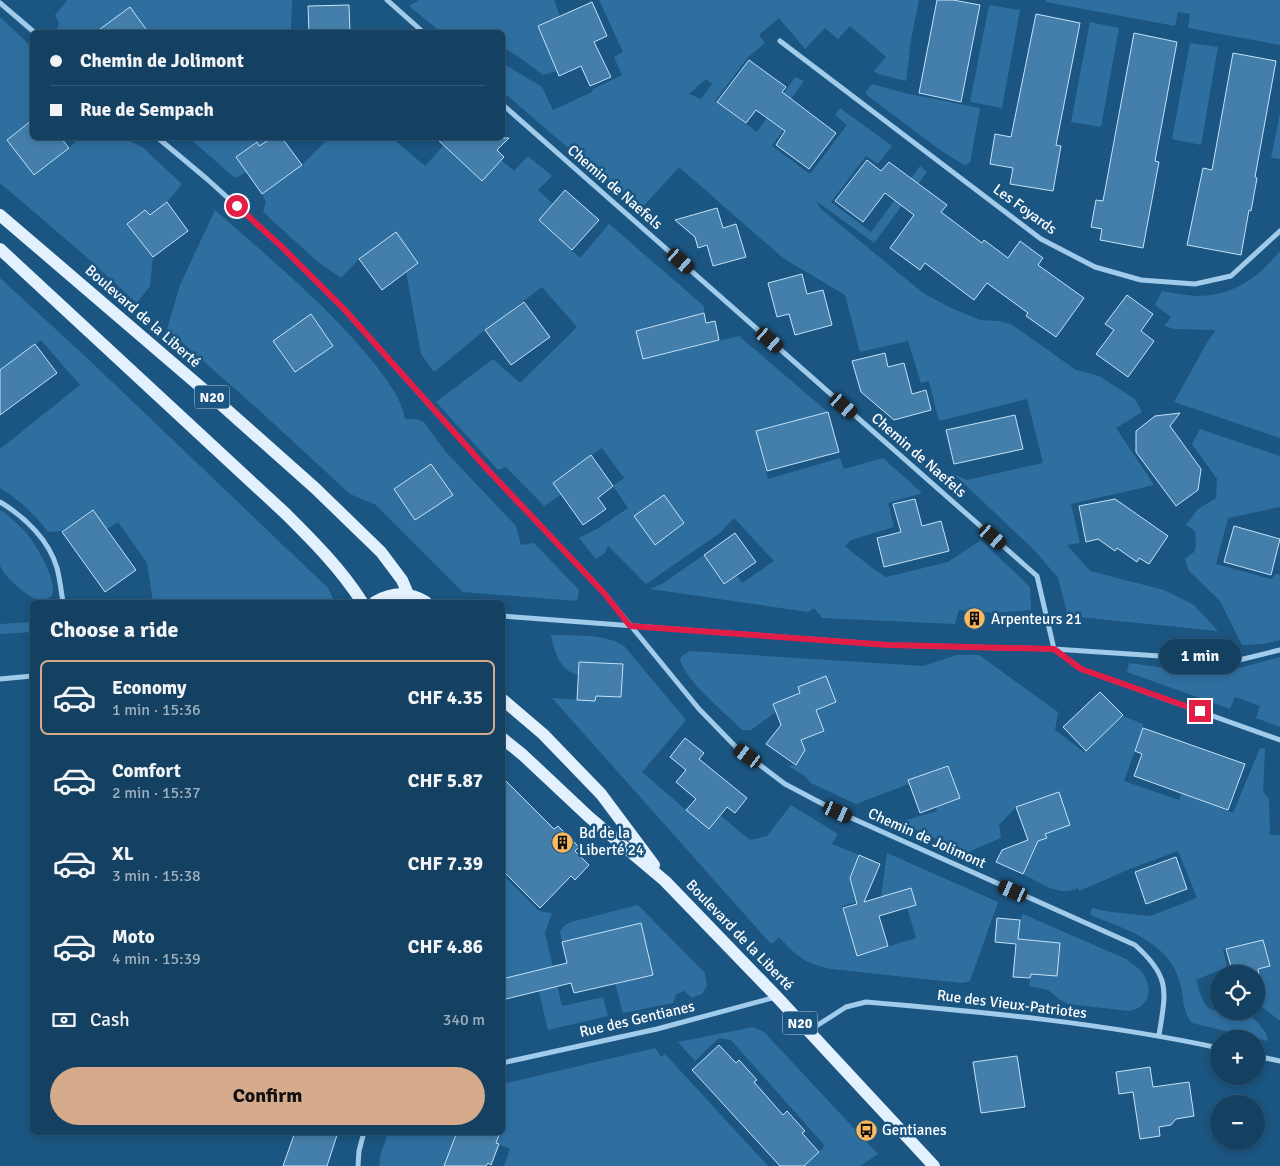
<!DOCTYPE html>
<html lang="en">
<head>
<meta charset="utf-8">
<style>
  body { margin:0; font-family:Signika,sans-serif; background:#214b6a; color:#f1f3f6; height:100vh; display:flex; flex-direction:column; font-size:19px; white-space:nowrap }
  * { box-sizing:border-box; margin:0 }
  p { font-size:16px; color:#9dafbd }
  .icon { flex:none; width:28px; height:28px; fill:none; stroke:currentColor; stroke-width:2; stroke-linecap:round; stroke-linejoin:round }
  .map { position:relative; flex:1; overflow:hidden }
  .sheet { position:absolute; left:30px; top:600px; width:475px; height:535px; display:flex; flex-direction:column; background:#144061; border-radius:8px; box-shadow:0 2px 8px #0003,0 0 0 1px #335976 }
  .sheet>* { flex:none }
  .guide { position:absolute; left:30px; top:30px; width:475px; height:110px; border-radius:8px; box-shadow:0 2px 8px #0003,0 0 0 1px #335976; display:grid; align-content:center; height:110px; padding:0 20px; background:#144061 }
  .controls { position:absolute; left:1210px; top:965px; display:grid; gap:10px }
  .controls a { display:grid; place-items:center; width:55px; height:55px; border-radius:50%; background:#144061; box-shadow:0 2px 8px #0003,0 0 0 1px #335976; font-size:25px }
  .end { position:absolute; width:22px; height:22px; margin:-11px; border:6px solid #e11d48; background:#fff; box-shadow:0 0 0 2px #fff }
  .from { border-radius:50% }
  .bubble { position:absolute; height:35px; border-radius:18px; background:#144061; box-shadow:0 2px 8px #0003,0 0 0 1px #335976; font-size:16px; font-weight:800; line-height:35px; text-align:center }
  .car { position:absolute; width:15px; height:30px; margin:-15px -8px; border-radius:6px; box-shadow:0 0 4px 1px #0007; background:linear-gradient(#222 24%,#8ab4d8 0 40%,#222 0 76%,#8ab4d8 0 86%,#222 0) }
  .guide b { display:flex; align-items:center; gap:18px; height:48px; font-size:19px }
  .guide b+b { border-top:1px solid #335976 }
  .guide i { width:12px; height:12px; background:#f1f3f6 }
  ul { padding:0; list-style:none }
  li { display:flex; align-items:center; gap:15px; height:75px; margin:0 10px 8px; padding:0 10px; border:2px solid transparent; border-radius:8px }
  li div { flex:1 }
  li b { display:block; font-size:19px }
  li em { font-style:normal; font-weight:800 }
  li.on { border-color:#d6ab8b }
  li>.icon { width:45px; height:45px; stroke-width:1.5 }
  h2 { padding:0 20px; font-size:22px; line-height:60px }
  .pay { display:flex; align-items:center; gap:12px; height:55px; padding:0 20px; font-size:19px }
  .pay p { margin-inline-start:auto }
  .primary-button { display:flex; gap:10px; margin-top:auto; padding:10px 20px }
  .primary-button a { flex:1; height:58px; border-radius:30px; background:#d6ab8b; color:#111; font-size:20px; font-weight:800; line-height:58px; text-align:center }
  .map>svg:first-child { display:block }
  .green { fill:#2f6fa0; fill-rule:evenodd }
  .building { fill:#447fab; stroke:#c4e2f7 }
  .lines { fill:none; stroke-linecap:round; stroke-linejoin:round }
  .minor { stroke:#a0cbea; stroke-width:5 }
  .primary { stroke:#e3f1fe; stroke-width:12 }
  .route { stroke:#e11d48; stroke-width:6 }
  .labels { text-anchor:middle; stroke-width:5; stroke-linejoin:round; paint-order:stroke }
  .shield { fill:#1b5581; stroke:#bbccd9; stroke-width:1 }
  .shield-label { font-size:14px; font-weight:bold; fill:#fff }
  .street-label { font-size:15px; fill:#fff; stroke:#1b5581 }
  .poi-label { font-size:15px; fill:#fff; stroke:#1b5581; text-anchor:start }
</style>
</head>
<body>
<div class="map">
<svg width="1280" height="1166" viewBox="0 0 1280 1166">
  <rect width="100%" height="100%" fill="#1b5581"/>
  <!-- green -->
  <path class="green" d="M66 0H292L291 32H56L59 23 55 15 67 1Z
    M419 0H554L560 16 538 26 557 71 543 75 519 57 503 47 502 32H441L409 6Z
    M599 0H919L911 40 906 81 878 74 874 71 886 57 850 26 838 39 825 28 805 49 779 18 759 35 765 43 748 57 715 101 757 132 795 77 804 81 786 106 792 118 772 146 810 174 847 125 835 115 840 108 892 146 878 164 866 156 831 202 871 232 920 166 927 172 874 243 815 200 821 209 923 293 953 309 980 320 998 321 1011 324 1076 370 1099 376 1135 399 1142 412 1116 428 1154 485 1071 504 1080 543 1067 545 1090 571 1164 590 1194 605 1218 631 1068 616 1058 578 1035 551 954 474 967 480 1043 463 1027 399 939 421 929 381 921 383 908 341 860 352 845 295 783 258 679 167 640 210 503 92 502 63 542 87 553 110 592 92 593 89 622 75 614 57 623 52ZM706 79 712 84 701 99 689 94Z
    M1046 0H1280V45L1188 28 1190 14 1178 12 1175 26 1046 2Z
    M989 5 1020 10 1002 108 970 102Z
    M0 17 32 47V120L7 140 34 175 69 148 79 138H123L142 147 182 184 167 202 150 215 145 210 127 224 153 257 150 286 137 303 75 247 0 183Z
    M1090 22 1119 28 1101 127 1071 122Z
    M1190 43 1218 47 1201 145 1172 139Z
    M872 84 905 93 980 108 970 163 964 165 940 150 868 96 865 93Z
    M1280 113V159L1271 158Z
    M189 138H272L259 146 256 142 237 157 247 172 235 178Z
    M322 138H392L425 166 444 145 481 181 501 160 514 171 528 156 552 176 538 190 553 204 539 220 580 258 609 224 704 306V313L636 331 643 359 739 336 828 412 756 431 768 479 840 458 844 469 883 458 922 493 888 503 894 527 851 540 845 546 872 568 886 577 948 562 981 540 1030 587 1031 610 995 613 959 610 955 624 822 618 814 608 808 612 650 589 662 584 704 555 723 585 737 576 742 583 774 561 734 518 720 533 646 584 608 546 605 553 596 559 579 538 597 529 628 508 613 486 624 478 602 448 553 482 562 494 544 506 506 467 498 470 436 402 493 359 520 383 577 327 542 287 485 330 434 372 421 354 406 272 418 263 396 232 359 259 341 278 318 262 263 212 266 202 262 194 302 165 326 141Z
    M215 210C270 259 328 306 374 363 387 381 401 397 405 419H416L424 422 445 451 516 526 521 545 534 543 579 590 577 601 463 592 376 505 350 494 260 411 167 329 180 285Z
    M1280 251V438L1174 402 1208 341 1216 330 1175 329 1164 326 1171 317 1155 305 1162 291C1173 293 1185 295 1197 296 1233 296 1258 278 1280 251Z
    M0 278 87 358 328 588 335 602H153L147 563 118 522 107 529 93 510 62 531 48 532C36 515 18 499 0 488V449L80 385 41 340 0 370Z
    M1200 429 1280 456V507L1228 518 1216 564 1271 579 1276 574 1280 575V640L1263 644 1242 645 1220 601 1189 571 1185 559 1194 552 1196 547 1195 531 1186 525 1198 509 1216 498 1217 479 1192 444Z
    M0 510 4 512C13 520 24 529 31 539 40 553 57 580 52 596 47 599 43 601 37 599 27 597 2 575 0 565 0 548 0 528 0 510Z
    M32 622V632L0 634V624Z
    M551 635C574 636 604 633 624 646L686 720 642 772 686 810 720 815 750 840 767 836 791 805 838 834 832 844 859 855 850 878 857 902 842 906 857 956 916 938 907 907 881 897 887 853 998 902 970 981 962 983 831 969C802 962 799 958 779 937L773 943H770L552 698 595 701 596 696 621 697 623 664 579 662 578 675C560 671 554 651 551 635Z
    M690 651 923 666 957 655H979L1058 712 1055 730 1084 752 1123 716 1143 724V728L1124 781 1179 800 1189 770 1194 797 1233 813 1260 748 1265 749 1263 792 1269 799 1270 835H1280V1021L1256 1002 1266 993 1258 969 1270 965 1263 940 1223 950 1227 967 1196 980C1199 988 1201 1002 1209 1008 1225 1018 1241 1005 1259 1024 1264 1030 1267 1034 1268 1041L1192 1023C1182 1012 1184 997 1180 983 1170 942 1125 929 1090 915L1092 908 1111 912 1150 916 1197 898 1178 851 1130 869 1079 891 1078 888C1058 897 1041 883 1023 874L1031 856 1030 844 1047 838 1045 834 1070 825 1016 807 999 825 1001 838 966 853 900 822 937 811 936 807 960 798 948 766 908 780 909 784 856 804 811 783 805 776 788 766 796 765 805 750 801 740 824 731 816 710 836 702 800 693 773 704 776 712 751 730H742C725 712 687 683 680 660L682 656Z
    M1280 657V727L1256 718 1260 706 1235 697 1230 709 1127 672 1129 663 1180 670 1239 668Z
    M502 874 539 911 552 913 545 933 562 1006 603 997 608 1016 548 1030 534 971 503 979Z
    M638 905 705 973 707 986 702 994 691 998 685 991 676 994 673 1003 623 1013 615 984 653 975 641 923 562 942 560 931 564 926 571 922Z
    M1023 914 1126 959C1132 964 1140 968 1144 975 1154 991 1148 1008 1129 1011L1068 1004 1062 1001 1048 990 1029 986 1031 974 1057 976 1060 944 1018 939 1020 920Z
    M753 1027 764 1032 878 1154 861 1166H804L825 1146 731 1040 719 1038 695 1061 678 1042Z
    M655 1048 661 1057 665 1054 768 1166H504L510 1149 496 1143 500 1133 502 1132 503 1125 505 1119 503 1117V1084Z
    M388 1133H457L444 1166H379L380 1156Z"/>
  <!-- building -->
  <path class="building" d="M937 0H953L980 5 961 102 919 93Z
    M592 2 607 36 594 42 611 77 590 86 581 66 559 76 538 26Z
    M349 5 350 32H309L308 6Z
    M130 7 148 32H96Z
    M1036 14 1080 23 1056 145 1061 146 1053 191 1010 184 1013 168 990 164 995 134 1011 137Z
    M1134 33 1177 42 1155 161 1159 162 1143 248 1100 240 1102 229 1091 227 1096 200 1103 201Z
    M1233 53 1276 61 1255 177 1257 178 1251 211 1249 210 1241 255 1187 245 1203 168 1212 170Z
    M749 60 786 87 782 92 836 133 809 169 776 145 785 131 756 110 746 123 717 102Z
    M32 120V138H61L69 148 34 175 7 140Z
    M272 138H282L302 165 262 194 236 157 257 142 259 146Z
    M436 138H509L497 150 504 157 482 181Z
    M867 160 881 171 889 162 947 205 941 212 982 243 984 240 1008 258 1020 241 1043 258 1038 265 1084 298 1056 337 1026 316 1028 313 987 283 974 300 925 263 920 270 890 248 914 215 885 193 863 222 835 201Z
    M565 190 599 220 572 250 539 220Z
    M167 202 188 231 153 257 127 224 145 210 150 215Z
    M717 208 723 228 736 224 746 257 713 266 707 245 698 248 695 237 675 220Z
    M396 232 418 263 382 290 359 259Z
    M802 274 807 294 823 290 832 325 795 335 789 314 777 317 768 283Z
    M1127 295 1153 314 1141 331 1154 341 1128 377 1096 354 1114 330 1105 324Z
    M524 302 550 337 511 365 485 330Z
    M704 313 706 323 715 321 719 340 643 359 636 331Z
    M311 314 333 346 295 372 273 341Z
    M35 344 57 373 0 415V370Z
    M885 353 888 367 904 363 912 394 926 390 931 410 894 420 861 392 852 361Z
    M828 412 839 452 767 471 756 431Z
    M1180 413 1170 426 1201 469 1198 490 1176 506 1136 452V431L1155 416Z
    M1015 415 1023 449 954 464 946 430Z
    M591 455 613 486 598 498 606 509 583 525 553 483Z
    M431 464 453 495 415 520 394 489Z
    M664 495 684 523 655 545 634 516Z
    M915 499 922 526 941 521 949 551 884 567 877 538 901 532 893 504Z
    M1115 499 1168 536 1149 564 1139 558 1137 562 1117 548 1115 551 1098 539 1086 542 1079 506Z
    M93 510 136 570 105 592 62 532Z
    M1234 526 1280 539 1271 575 1224 562Z
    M735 533 756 562 724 584 704 555Z
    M579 662 623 664 621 697 596 696 595 701 577 700Z
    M826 676 836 702 816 710 824 731 801 740 805 750 796 765 766 744 781 725 773 704 800 693 798 687Z
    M1100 692 1123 715 1086 751 1063 727Z
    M1143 728 1245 764 1228 810 1134 776 1142 754 1135 751Z
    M685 738 704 753 699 759 747 798 735 813 727 807 709 829 686 810 696 799 676 782 686 770 670 757Z
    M948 766 960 798 920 813 908 780Z
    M502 777 554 829 558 826 579 847 575 851 589 865 575 880 571 876 540 908 502 870Z
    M1059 792 1070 825 1045 834 1047 838 1038 841 1023 874 996 862 1002 850 1028 840 1016 807Z
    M859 855 880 864 864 902 911 888 916 905 879 916 888 946 857 956 843 908 857 904 850 878Z
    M1176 857 1187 889 1146 904 1135 872Z
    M997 918 1020 920 1018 939 1060 943 1057 976 1031 974 1030 978 1013 977 1016 944 995 942Z
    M641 923 653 975 574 993 571 983 502 1000V979L567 963 562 942Z
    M1263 940 1270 966 1258 969 1259 974H1233L1226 949Z
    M719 1045 736 1063 739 1060 757 1080 754 1082 783 1115 787 1111 805 1131 802 1133 819 1152 804 1166H780L692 1070Z
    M1017 1056 1025 1107 981 1113 973 1062Z
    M1150 1067 1153 1087 1189 1082 1194 1116 1176 1119 1171 1125 1159 1127 1160 1136 1140 1139 1133 1092 1119 1094 1116 1072Z
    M295 1132H338L327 1166H283Z
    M457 1132H500L496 1143 499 1144 491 1165 488 1163 486 1166H444Z"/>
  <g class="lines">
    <!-- minor -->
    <path class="minor" d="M387 0 423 32
      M0 3 34 32
      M780 41 1041 239 1095 267 1141 280 1195 284 1231 276 1280 231
      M502 104 1037 576 1054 649 1081 669 1280 740
      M158 138 207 179 281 246 344 309 487 469 604 593 699 709 736 747 785 784 838 812 1135 945C1171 977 1166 991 1159 1035
      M0 502C25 517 49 540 57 568 60 579 61 591 63 602
      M502 616 889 645 1054 649 1235 661 1280 650
      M0 679 32 676
      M810 1030 846 1007 866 1002C984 1012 1103 1023 1219 1048
      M1256 1056 1280 1061
      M502 1063 657 1029 776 997
      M358 1166 359 1151 364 1132"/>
    <!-- primary -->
    <path class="primary" d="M0 215 217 401 315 488 381 552 402 580 408 594
      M0 249 286 514C314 542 341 569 362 602
      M375 602C392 592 408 591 426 602
      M502 699 543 734 601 794 654 865
      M502 738 523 755 589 817 665 881 777 997 934 1166"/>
  </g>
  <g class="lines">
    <!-- route -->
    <path class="route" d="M237 206 281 246 344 309 487 469 604 593 630 626 889 645 1054 649 1081 669 1200 711"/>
  </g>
  <!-- icons -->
  <defs>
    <symbol id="building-disc" viewBox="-11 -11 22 22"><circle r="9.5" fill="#fbb95d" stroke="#1b5581"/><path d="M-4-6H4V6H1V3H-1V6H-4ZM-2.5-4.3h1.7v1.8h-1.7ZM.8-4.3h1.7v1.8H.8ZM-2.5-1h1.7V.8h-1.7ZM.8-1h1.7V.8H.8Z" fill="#111"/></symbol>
    <symbol id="bus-disc" viewBox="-11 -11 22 22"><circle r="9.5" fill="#fbb95d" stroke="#1b5581"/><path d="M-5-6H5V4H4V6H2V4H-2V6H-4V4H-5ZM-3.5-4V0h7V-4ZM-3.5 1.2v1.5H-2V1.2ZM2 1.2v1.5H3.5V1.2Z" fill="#111"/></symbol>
  </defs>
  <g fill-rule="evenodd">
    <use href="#building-disc" x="962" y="606" width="25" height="25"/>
    <use href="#building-disc" x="550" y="830" width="25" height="25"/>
    <use href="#bus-disc" x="854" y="1118" width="25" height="25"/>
  </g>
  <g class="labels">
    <!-- shield labels -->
    <g class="shield">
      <rect x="194.5" y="385.5" width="35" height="23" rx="4"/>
      <rect x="782.5" y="1011.5" width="35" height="23" rx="4"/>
    </g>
    <g class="shield-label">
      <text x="212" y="402">N20</text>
      <text x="800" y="1028">N20</text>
    </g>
    <!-- street labels -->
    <g class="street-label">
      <text transform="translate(615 187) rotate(41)" y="5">Chemin de Naefels</text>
      <text transform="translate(1025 209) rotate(36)" y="5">Les Foyards</text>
      <text transform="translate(143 316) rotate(41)" y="5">Boulevard de la Liberté</text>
      <text transform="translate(919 455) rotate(41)" y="5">Chemin de Naefels</text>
      <text transform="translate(927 838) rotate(24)" y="5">Chemin de Jolimont</text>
      <text transform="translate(740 935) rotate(46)" y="5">Boulevard de la Liberté</text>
      <text transform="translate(1012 1004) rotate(7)" y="5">Rue des Vieux-Patriotes</text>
      <text transform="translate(637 1019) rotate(-13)" y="5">Rue des Gentianes</text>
    </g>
    <!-- poi labels -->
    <g class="poi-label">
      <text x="991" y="624">Arpenteurs 21</text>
      <text x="579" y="838">Bd de la<tspan x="579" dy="17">Liberté 24</tspan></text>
      <text x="882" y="1135">Gentianes</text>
    </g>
  </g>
</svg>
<div class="controls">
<a><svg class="icon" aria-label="locate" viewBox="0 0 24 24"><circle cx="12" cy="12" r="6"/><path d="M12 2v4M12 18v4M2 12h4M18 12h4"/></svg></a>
<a>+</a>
<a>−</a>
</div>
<i class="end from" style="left:237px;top:206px"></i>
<i class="end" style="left:1200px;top:711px"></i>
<div class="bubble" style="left:1159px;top:639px;width:82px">1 min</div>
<i class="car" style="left:681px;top:261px;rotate:131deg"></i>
<i class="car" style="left:770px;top:340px;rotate:131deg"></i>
<i class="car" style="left:844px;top:406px;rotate:131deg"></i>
<i class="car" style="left:993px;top:537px;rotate:131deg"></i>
<i class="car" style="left:748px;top:756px;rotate:306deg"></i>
<i class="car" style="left:838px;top:812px;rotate:114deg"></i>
<i class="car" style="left:1013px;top:891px;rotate:294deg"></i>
<div class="guide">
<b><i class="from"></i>Chemin de Jolimont</b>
<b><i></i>Rue de Sempach</b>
</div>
<section class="sheet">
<h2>Choose a ride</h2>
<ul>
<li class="on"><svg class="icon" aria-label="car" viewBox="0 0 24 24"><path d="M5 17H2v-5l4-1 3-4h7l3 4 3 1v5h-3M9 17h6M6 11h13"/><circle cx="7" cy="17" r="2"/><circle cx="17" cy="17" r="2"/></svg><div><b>Economy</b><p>1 min · 15:36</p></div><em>CHF 4.35</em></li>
<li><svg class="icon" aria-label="car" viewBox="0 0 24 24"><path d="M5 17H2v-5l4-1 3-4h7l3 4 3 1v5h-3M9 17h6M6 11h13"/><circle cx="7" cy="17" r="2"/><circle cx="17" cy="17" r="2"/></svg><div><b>Comfort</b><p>2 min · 15:37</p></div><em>CHF 5.87</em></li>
<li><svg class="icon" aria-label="car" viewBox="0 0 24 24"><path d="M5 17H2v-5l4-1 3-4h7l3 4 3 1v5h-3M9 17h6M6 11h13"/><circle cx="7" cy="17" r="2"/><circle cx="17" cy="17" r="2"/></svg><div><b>XL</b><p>3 min · 15:38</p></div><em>CHF 7.39</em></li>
<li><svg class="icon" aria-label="car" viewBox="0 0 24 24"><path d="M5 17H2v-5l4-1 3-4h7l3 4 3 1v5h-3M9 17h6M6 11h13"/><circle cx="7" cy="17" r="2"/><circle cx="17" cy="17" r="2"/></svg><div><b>Moto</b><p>4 min · 15:39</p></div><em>CHF 4.86</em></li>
</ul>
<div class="pay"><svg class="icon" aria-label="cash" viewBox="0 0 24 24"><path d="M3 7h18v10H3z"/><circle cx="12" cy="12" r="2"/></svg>Cash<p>340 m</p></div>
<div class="primary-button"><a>Confirm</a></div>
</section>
</div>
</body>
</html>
